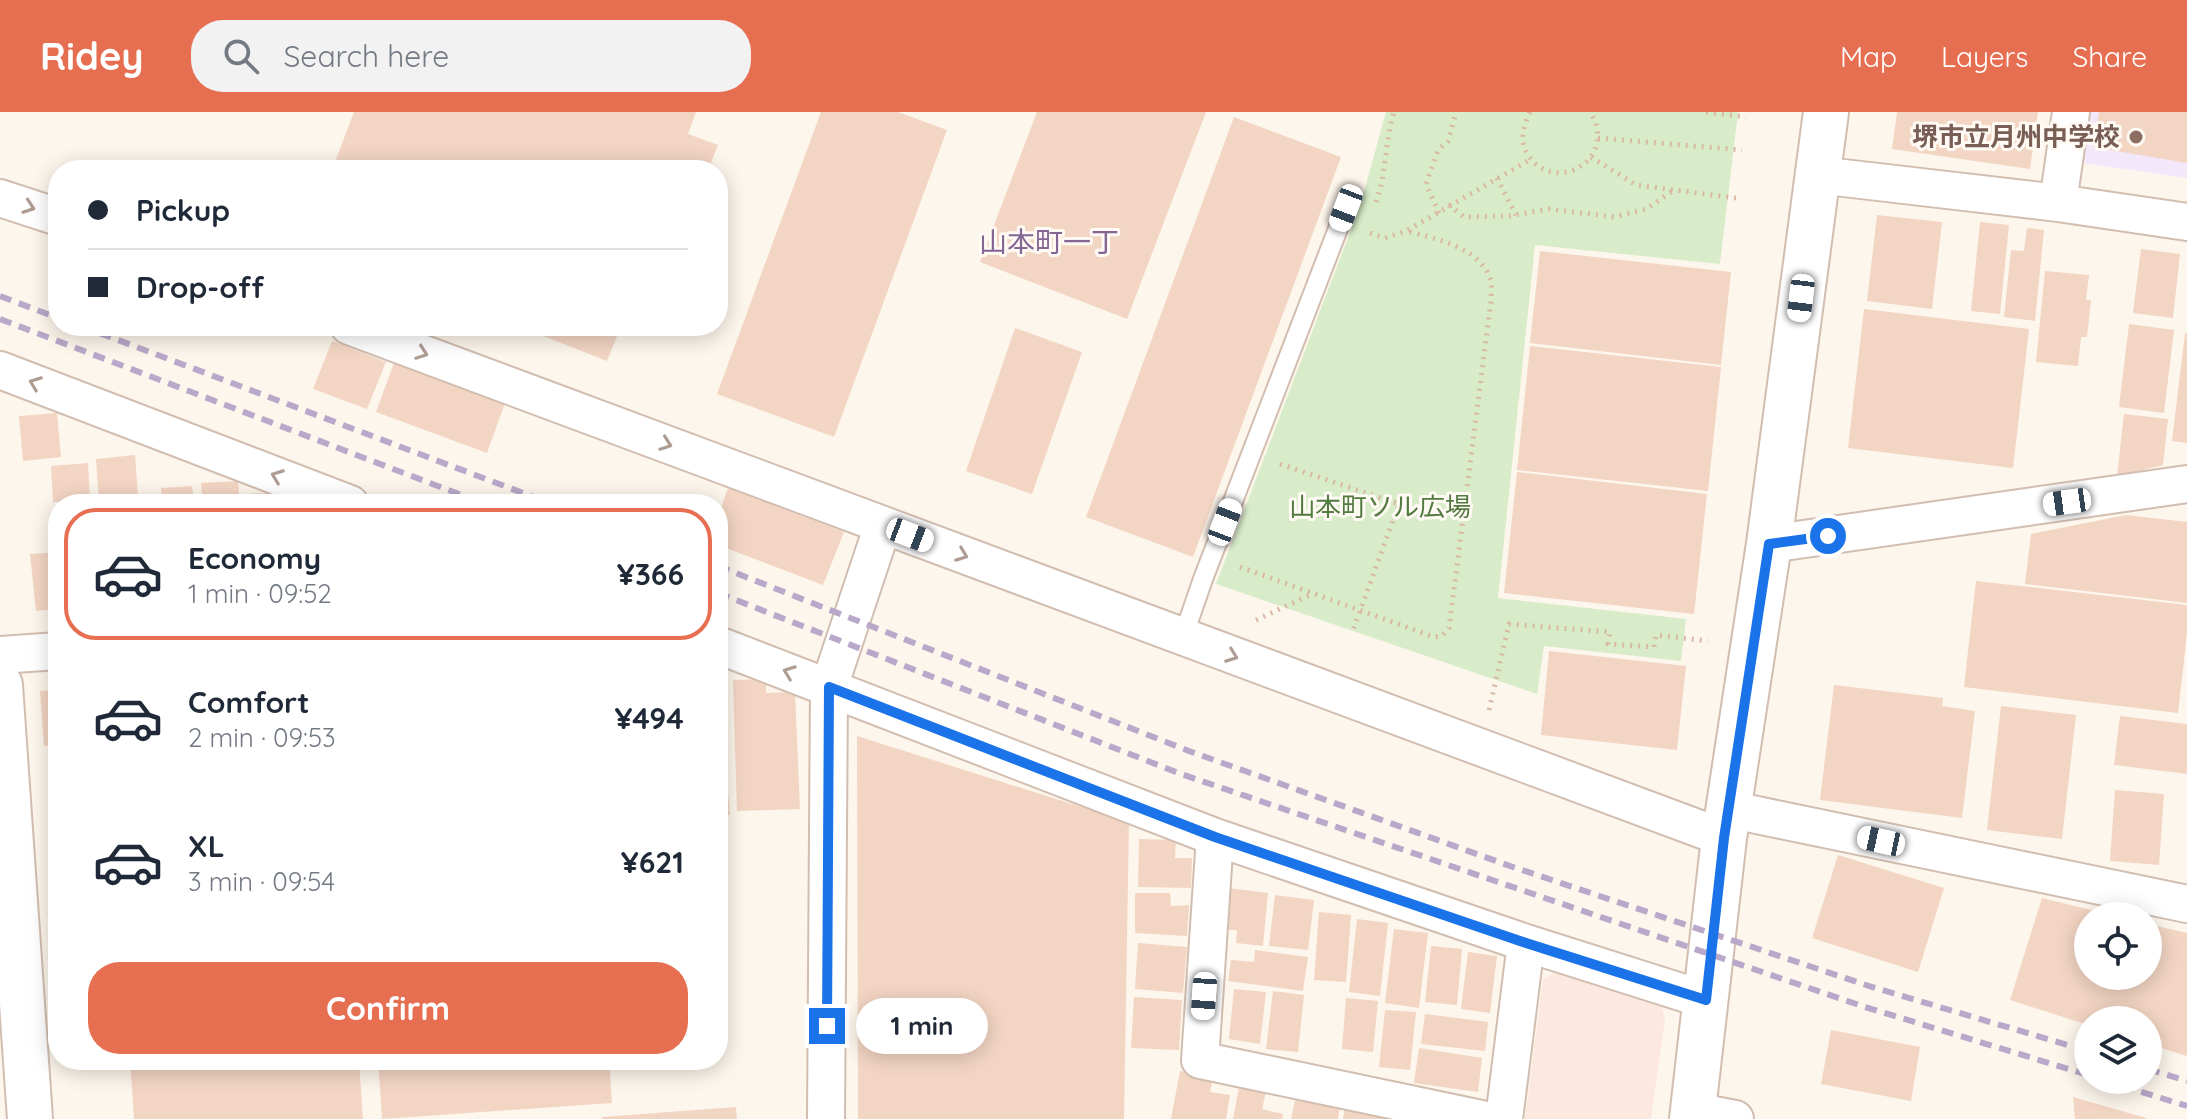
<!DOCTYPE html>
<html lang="en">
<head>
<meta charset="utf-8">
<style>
  body { margin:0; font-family:Quicksand,"Noto Sans JP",sans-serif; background:#f2f2f3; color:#1f2937; height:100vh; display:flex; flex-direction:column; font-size:30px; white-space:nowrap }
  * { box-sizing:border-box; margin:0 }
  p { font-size:26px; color:#747a83 }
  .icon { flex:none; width:44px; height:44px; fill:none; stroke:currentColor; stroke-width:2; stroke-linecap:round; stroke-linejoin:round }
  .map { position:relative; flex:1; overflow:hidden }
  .details { position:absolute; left:48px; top:382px; width:680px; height:576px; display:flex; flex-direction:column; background:#fff; border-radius:32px; box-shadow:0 4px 20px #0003 }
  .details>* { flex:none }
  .hud { position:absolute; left:48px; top:48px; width:680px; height:176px; border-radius:32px; box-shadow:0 4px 20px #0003; display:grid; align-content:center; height:176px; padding:0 40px; background:#fff }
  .buttons { position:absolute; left:2074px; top:790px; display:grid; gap:16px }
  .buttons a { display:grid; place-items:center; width:88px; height:88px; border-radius:50%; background:#fff; box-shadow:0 4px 20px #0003; font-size:40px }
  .end { position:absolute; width:36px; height:36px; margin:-18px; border:10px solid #1a73e8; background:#fff; box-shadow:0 0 0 4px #fff }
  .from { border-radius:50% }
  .bubble { position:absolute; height:56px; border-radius:28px; background:#fff; box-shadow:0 4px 20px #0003; font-size:26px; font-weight:700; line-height:56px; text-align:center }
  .car { position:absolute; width:24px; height:48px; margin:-24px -12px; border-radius:10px; box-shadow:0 0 6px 2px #0007; background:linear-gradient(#fff 24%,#345 0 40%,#fff 0 76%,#345 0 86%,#fff 0) }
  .hud b { display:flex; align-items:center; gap:28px; height:76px; font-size:30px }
  .hud b+b { border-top:2px solid #e0e1e3 }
  .hud i { width:20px; height:20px; background:#1f2937 }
  ul { padding:14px 0 0; list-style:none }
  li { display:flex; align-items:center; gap:24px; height:132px; margin:0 16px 12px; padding:0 24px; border:4px solid transparent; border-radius:32px }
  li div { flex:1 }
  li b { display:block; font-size:30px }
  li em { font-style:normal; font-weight:700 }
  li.current { border-color:#e76f51 }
  li>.icon { width:72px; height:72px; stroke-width:1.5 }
  .button { display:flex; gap:16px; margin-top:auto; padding:16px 40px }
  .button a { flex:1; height:92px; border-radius:32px; background:#e76f51; color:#fff; font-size:32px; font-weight:700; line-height:92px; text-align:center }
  header { display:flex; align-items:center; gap:48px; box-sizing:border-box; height:112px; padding:0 40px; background:#e76f51; color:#fff }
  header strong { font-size:38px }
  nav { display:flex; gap:44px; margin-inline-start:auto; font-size:28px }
  .search { width:560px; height:72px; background:#f2f2f3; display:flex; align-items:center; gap:20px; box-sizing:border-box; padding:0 28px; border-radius:32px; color:#747a83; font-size:30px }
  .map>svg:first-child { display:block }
  .commercial { fill:#fde8e0 }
  .education { fill:#f3e8fa }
  .green { fill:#d8ecc9 }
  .building { fill:#f3d5c3 }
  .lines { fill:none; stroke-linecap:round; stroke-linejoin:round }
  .service-casing { stroke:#d1beb0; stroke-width:22 }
  .minor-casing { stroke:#d1beb0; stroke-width:40 }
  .tertiary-casing { stroke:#d1beb0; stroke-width:48 }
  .path { stroke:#d9b8a5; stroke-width:5; stroke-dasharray:2 6; stroke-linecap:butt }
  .service { stroke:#fff; stroke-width:18 }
  .minor { stroke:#fff; stroke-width:36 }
  .tertiary { stroke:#fff; stroke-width:44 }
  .rail { stroke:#b9a8c9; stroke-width:6; stroke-dasharray:12 8; stroke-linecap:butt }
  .oneway { stroke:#af9d94 }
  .route { stroke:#1a73e8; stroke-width:10 }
  .education-dot { fill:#8d6e63; stroke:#fffaf3; stroke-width:3 }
  .labels { text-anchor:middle; stroke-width:6; stroke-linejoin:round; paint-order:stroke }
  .education-label { font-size:26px; font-weight:bold; fill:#785e54; stroke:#fffaf3; text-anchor:end }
  .park-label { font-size:26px; fill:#537a41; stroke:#fffaf3 }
  .neighbourhood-label { font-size:28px; fill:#846695; stroke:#fffaf3 }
</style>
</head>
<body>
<header>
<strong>Ridey</strong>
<div class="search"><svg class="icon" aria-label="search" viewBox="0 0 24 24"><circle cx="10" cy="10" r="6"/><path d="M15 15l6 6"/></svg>Search here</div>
<nav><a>Map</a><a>Layers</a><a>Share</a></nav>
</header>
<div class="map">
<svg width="2187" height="1007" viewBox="0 0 2187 1007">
  <rect width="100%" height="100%" fill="#fdf6ec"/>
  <!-- commercial -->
  <path class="commercial" d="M1556 860 1662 895 1665 907 1651 1007H1525L1543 867Z"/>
  <!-- education -->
  <path class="education" d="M2089 0H2187V66L2082 51Z"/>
  <!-- green -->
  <path class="green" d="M1386 0H1738L1720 152 1535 133 1498 486 1686 507 1681 549 1544 534 1537 582 1216 472 1360 94Z"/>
  <!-- building -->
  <path class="building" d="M354 0H696L688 22 718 33 708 58H332Z
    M821 0H898L947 18 834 325 717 282Z
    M1037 0H1206L1127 207 980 150Z
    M1897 0H2038L2030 57 1892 37Z
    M2099 0H2187V51L2093 35Z
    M1234 5 1341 45 1193 445 1086 405Z
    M1877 103 1942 110 1932 197 1867 189Z
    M1980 110 2009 113 2000 202 1971 199Z
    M2027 116 2044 118 2035 209 2004 205 2011 138 2024 139Z
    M2141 137 2180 142 2173 206 2133 201Z
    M1540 139 1731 160 1721 253 1530 231Z
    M2045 159 2089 163 2086 188H2091L2087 225H2081L2078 254 2036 250Z
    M1864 197 2029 217 2013 356 1848 336Z
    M2129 212 2174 218 2164 301 2119 295Z
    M518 214H621L607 249Z
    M623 214H648L644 223Z
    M1015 216 1082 240 1032 382 966 359Z
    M2185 221H2187V331L2172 329Z
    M332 229 386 250 367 297 313 277Z
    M1530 234 1721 255 1708 379 1517 358Z
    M394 251 505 291 487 341 376 300Z
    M57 301 61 345 23 349 19 304Z
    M2124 302 2168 307 2163 353 2117 364Z
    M135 343 138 385 99 388 96 347Z
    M88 351 90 388 53 390 51 354Z
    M1517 360 1707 382 1694 502 1504 481Z
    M238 369 240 392H203L201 371Z
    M192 374 194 392H162L161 376Z
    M728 376 844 420 823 473 718 433V404Z
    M276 380V392H246V382Z
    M58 397V434H56L53 398Z
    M2126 403 2187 410V491L2025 472 2031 422Z
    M58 440V497L36 499 30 442Z
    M1976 469 2187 493V521L2178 601 1964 575Z
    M1549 539 1686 554 1677 638 1541 623Z
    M766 567V581L795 580 800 697 737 699 733 568Z
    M1834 573 1943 586 1942 594 1975 599 1962 706 1820 688Z
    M58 578V633L44 634 40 579Z
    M718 587H720L730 703 718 704Z
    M2001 594 2076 603 2062 727 1987 718Z
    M2120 604 2187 612V662L2114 653Z
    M857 624 1129 710 1124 1007H858Z
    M58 642V746H56L49 643Z
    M2115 678 2164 682 2159 753 2110 749Z
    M1139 727 1176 728 1175 746H1192L1191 776 1138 775Z
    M1838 743 1944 776 1918 860 1812 826Z
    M1228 776 1268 781 1263 834 1236 831 1237 818H1224Z
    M1135 781H1170L1171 794 1189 793 1187 824 1135 821Z
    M1275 783 1314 788 1308 838 1269 834Z
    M2042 786 2111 803 2088 804V864H2148V812L2187 821V944L2148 932V908H2088V913L2010 888Z
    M1319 800 1351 803 1346 870 1314 868Z
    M1357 807 1388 811 1380 884 1349 880Z
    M1394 817 1428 821 1419 896 1385 891Z
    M1138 831 1187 835 1183 881 1135 877Z
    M1431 834 1462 837 1457 893 1425 890Z
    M1255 838 1308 845 1303 879 1228 869 1231 848 1254 850Z
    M1468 840 1497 844 1490 901 1461 897Z
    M1234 877 1266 880 1260 932 1229 927Z
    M1273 879 1304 883 1298 940 1266 937Z
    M1134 885 1182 888 1179 938 1131 936Z
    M1346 886 1378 889 1373 940 1342 937Z
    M1385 898 1416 900 1410 958 1379 955Z
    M1425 902 1488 910 1485 939 1421 932Z
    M1831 918 1920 935 1911 989 1821 972Z
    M1419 936 1482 946 1478 980 1414 971Z
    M89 948H122V953L89 956Z
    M130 948H359L363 1007H134Z
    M378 948H609L612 991 382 1007Z
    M1180 959 1213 965 1210 980 1230 983 1226 1007H1171Z
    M1239 975 1266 980 1262 997 1283 1002 1282 1007H1233Z
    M1296 985 1340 994 1338 1007H1291Z
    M2073 985 2146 1006V1007H2075Z
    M1345 994 1387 1003 1386 1007H1343Z
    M736 995 737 1007H602V1005Z"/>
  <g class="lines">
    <defs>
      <path id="service" d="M1183 525 1203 467 1346 96"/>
      <path id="minor" d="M1818 63 2058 91 2187 110
        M0 86 58 105
        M2058 91 2071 0
        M349 214 1724 726
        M0 258 350 392
        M1769 432 2187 372
        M718 533 1215 725 1526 831 1706 888
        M0 543 58 539
        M1728 697 2187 792
        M1215 725 1200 948 1482 1007
        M1693 999 1735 1007
        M826 1007 829 575 883 413
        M1504 1007 1526 831"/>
      <path id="tertiary" d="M0 573 30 1007
        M1692 1007 1724 726 1769 432 1826 0"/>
    </defs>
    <!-- service casing -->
    <use href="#service" class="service-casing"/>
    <!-- minor casing -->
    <use href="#minor" class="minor-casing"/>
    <!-- tertiary casing -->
    <use href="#tertiary" class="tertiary-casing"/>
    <!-- path -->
    <path class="path" d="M1530 0C1523 14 1519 29 1528 43 1556 85 1620 45 1590 0
      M1706 0 1746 5
      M1598 26 1742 38
      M1591 45 1636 73 1736 86
      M1497 66 1516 103
      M1376 90C1387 60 1385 29 1394 0
      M1449 93 1464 105 1509 104 1549 97 1614 105 1646 97 1674 78
      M1439 101 1426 72 1438 38 1448 29 1455 4 1454 0
      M1370 121 1385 126 1406 119 1531 47
      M1280 352 1399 392 1353 518
      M1240 455 1434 525 1442 524 1449 516 1491 189C1491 183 1492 175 1491 169 1481 135 1436 127 1406 119
      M1256 508 1312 482
      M1489 598 1509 512 1610 520 1608 532 1654 535 1656 523 1708 529"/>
    <!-- service -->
    <use href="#service" class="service"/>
    <!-- minor -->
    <use href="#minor" class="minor"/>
    <!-- tertiary -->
    <use href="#tertiary" class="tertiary"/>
    <!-- rail -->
    <path class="rail" d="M0 184 58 206
      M0 207 485 392
      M81 214 552 392
      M718 454 1189 639 1513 755 1872 875 2088 939
      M718 481 1181 662 1862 894 2088 963
      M2148 957 2187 969
      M2103 968 2187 994"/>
  </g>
  <!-- one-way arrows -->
  <defs><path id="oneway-chevron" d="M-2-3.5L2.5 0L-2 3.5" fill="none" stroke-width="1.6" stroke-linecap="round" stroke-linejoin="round" transform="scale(2)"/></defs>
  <g class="oneway">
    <use href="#oneway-chevron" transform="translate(29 95) rotate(19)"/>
    <use href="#oneway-chevron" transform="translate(422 241) rotate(20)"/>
    <use href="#oneway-chevron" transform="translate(35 271) rotate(-159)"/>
    <use href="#oneway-chevron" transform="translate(666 332) rotate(20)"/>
    <use href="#oneway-chevron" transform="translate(277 364) rotate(-159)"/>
    <use href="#oneway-chevron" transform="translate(962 443) rotate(21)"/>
    <use href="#oneway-chevron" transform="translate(1232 544) rotate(21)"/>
    <use href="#oneway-chevron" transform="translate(789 560) rotate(-159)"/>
  </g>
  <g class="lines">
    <!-- route -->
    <path class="route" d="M827 914 829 575 1215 725 1526 831 1706 888 1724 726 1769 432 1828 424"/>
  </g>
  <!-- markers -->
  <circle class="education-dot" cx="2136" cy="25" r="8"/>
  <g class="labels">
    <!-- education labels -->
    <g class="education-label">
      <text x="2120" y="34">堺市立月州中学校</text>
    </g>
    <!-- park labels -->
    <g class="park-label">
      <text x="1380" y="404">山本町ソル広場</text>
    </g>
    <!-- neighbourhood labels -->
    <g class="neighbourhood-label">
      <text x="1049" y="140">山本町一丁</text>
    </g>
  </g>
</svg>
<div class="buttons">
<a><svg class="icon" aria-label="locate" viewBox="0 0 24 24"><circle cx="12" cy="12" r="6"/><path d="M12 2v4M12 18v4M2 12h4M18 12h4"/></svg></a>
<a><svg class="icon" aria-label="layers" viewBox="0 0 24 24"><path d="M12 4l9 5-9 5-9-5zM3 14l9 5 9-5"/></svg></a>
</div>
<i class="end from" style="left:1828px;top:424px"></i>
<i class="end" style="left:827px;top:914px"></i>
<div class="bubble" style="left:856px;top:886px;width:132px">1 min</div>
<i class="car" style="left:1346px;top:96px;rotate:201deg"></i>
<i class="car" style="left:1801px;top:186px;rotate:187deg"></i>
<i class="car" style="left:2067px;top:390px;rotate:262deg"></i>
<i class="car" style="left:1225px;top:410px;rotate:21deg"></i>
<i class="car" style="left:910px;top:423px;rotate:111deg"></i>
<i class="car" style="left:1881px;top:729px;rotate:282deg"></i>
<i class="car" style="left:1204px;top:884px;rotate:184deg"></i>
<div class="hud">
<b><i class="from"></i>Pickup</b>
<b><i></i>Drop-off</b>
</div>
<section class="details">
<ul>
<li class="current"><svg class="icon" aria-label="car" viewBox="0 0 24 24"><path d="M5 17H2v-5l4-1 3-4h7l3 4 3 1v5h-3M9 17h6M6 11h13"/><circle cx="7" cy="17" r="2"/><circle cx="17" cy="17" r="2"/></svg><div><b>Economy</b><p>1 min · 09:52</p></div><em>¥366</em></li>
<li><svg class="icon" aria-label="car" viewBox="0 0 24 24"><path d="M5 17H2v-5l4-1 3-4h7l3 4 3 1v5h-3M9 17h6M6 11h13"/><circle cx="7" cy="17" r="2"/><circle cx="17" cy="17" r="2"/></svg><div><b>Comfort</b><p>2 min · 09:53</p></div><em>¥494</em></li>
<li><svg class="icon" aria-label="car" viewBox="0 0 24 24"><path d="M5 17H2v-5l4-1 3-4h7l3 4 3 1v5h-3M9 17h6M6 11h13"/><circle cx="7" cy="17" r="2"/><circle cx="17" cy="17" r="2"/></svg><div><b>XL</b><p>3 min · 09:54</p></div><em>¥621</em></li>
</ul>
<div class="button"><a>Confirm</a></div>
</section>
</div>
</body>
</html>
